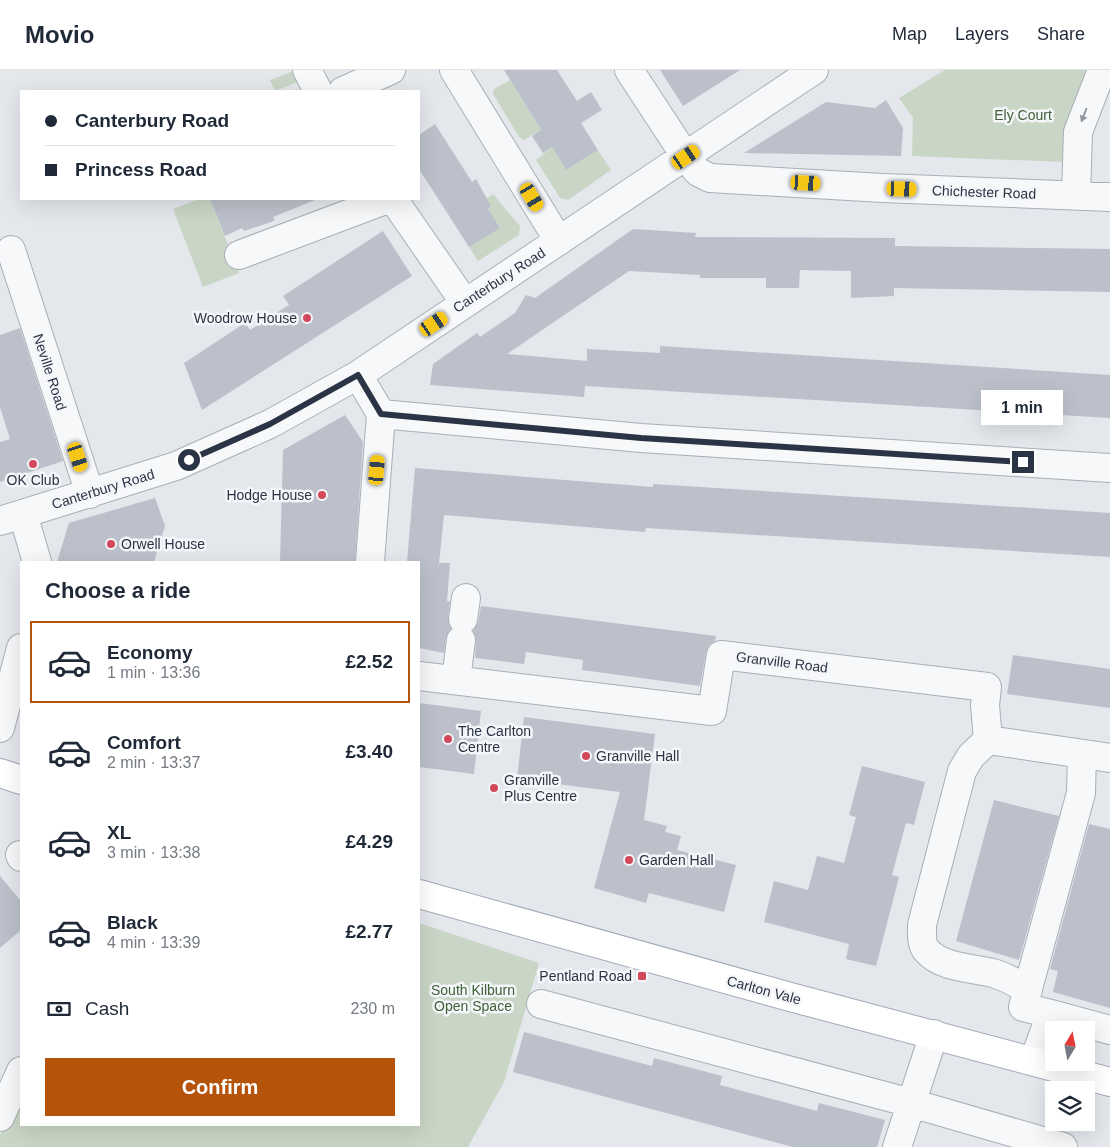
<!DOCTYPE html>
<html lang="en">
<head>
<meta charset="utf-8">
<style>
  body { margin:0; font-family:Helvetica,sans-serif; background:#f6f6f7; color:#1f2937; height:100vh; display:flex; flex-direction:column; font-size:19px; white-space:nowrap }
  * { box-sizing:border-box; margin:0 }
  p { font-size:16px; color:#747a83 }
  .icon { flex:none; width:28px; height:28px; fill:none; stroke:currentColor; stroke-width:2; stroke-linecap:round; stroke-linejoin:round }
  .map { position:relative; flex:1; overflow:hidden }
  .sheet { position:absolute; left:20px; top:491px; width:400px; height:565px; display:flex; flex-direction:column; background:#fff; border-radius:0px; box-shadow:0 5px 20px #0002 }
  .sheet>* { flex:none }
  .banner { position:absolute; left:20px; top:20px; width:400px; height:110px; border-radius:0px; box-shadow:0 5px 20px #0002; display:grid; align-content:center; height:110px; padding:0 25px; background:#fff }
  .needle { width:32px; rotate:10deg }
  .buttons { position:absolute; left:1045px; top:951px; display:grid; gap:10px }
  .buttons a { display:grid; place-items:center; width:50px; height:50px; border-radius:0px; background:#fff; box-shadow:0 5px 20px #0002; font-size:25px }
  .end { position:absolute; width:22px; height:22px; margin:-11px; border:6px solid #2b3445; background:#fff; box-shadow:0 0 0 2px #fff }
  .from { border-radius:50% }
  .bubble { position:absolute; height:35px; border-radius:0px; background:#fff; box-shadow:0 5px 20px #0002; font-size:16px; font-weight:700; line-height:35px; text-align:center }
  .car { position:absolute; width:15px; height:30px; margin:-15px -8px; border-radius:6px; box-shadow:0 0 4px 1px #0007; background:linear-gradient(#f5c518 24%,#345 0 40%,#f5c518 0 76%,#345 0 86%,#f5c518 0) }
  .banner b { display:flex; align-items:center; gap:18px; height:48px; font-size:19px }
  .banner b+b { border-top:1px solid #e0e1e3 }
  .banner i { width:12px; height:12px; background:#1f2937 }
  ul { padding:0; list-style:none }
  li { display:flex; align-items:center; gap:15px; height:82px; margin:0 10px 8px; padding:0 15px; border:2px solid transparent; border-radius:0px }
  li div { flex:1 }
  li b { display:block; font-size:19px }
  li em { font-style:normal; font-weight:700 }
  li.on { border-color:#b45309 }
  li>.icon { width:45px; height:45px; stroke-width:1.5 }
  h2 { padding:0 25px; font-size:22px; line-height:60px }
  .pay { display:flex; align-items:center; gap:12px; height:55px; padding:0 25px; font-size:19px }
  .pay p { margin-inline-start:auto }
  .button { display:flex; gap:10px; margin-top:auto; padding:10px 25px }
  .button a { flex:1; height:58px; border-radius:0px; background:#b45309; color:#fff; font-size:20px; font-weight:700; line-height:58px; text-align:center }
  header { display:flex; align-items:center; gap:30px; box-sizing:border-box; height:70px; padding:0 25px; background:#fff; border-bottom:1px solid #e0e1e3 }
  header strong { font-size:24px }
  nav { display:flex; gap:28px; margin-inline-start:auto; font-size:18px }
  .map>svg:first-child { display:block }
  .green { fill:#c9d6c5 }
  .building { fill:#bbc0ca }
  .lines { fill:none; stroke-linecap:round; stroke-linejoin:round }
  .minor-casing { stroke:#a9aeb7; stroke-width:30 }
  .major-casing { stroke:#a3abb8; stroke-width:30 }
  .minor { stroke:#f7f8fa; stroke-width:28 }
  .major { stroke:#fff; stroke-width:28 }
  .oneway { fill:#9196a0 }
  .route { stroke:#2b3445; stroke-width:6 }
  .poi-dot { fill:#d1495b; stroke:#f4f6f9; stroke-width:2 }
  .labels { text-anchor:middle; stroke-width:5; stroke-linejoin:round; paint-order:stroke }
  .park-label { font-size:14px; fill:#3f6138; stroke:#f4f6f9 }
  .street-label { font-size:14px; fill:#2b3445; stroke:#f4f6f9 }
  .poi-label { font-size:14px; fill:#2b3445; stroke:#f4f6f9; text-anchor:start }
</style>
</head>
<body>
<header>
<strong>Movio</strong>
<nav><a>Map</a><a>Layers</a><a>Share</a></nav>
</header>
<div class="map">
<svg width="1110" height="1077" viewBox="0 0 1110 1077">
  <rect width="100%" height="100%" fill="#e4e7ec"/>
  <!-- green -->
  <path class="green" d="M296 0 303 10 275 21 270 10Z
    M945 0H1090L1065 92 912 86 913 48 899 28Z
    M510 10 541 60 524 70 519 67 493 24 494 19Z
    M552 77 566 100 598 80 611 100 568 130 560 128 536 90Z
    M493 124 520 156 519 165 478 191 469 177 499 158 488 139 491 136 486 129Z
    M199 129H210L239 203 203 217 173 139Z
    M419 853 539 893 504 1012 468 1077H0V1065L21 1021V1055H419Z"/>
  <!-- building -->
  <path class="building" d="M504 0H557L577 31 591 22 602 40 581 53 598 80 566 100 552 77 543 83 532 66 541 60Z
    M660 0H740L683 36Z
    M886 30 903 58 901 86 744 83 826 32 875 38Z
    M435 54 472 112 476 109 491 136 488 139 500 158 469 177 419 99V65Z
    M210 129H315V130L273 147 275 150 271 152 244 161 242 158 225 166Z
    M633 159 696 163 695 167 895 168V176L1110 179V222L894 218V226L851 228V201L800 200 799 218H766V208H700V205L629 201 507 284 587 291V279L660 283V276L1110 305V348L585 316 584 327 430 315 433 294 477 263 480 267 515 243 526 225 535 228Z
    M383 161 412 206 202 340 184 293 245 253 250 260 289 235 283 226Z
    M20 258 63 391 0 412V372L10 369 0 337V265Z
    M345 345 363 372 355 492H280L283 380Z
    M415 398 653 417V414L1110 443V487L646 458 645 462 444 445 439 493H450L447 531 450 532 448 547 451 558 446 568 444 583 419 578V492H407Z
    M155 428 165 456 154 492H57L69 453Z
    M481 536 716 566 715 571 709 575 706 582 700 616 582 600 583 590 526 582 524 594 475 588 476 571 473 561 478 552Z
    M1013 585 1110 599V638L1007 624Z
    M419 633 481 641 474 704 419 697Z
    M524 647 655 664 644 750 667 756 665 762 681 766 677 780 736 795 724 842 649 823 646 833 594 818 620 722 517 709Z
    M862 696 925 712 914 755 906 753 892 805 899 807 876 896 846 889 849 874 764 852 774 811 808 820 817 786 844 793 856 747 849 745Z
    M994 730 1059 746 1019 890 956 871Z
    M1089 754 1110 759V938L1053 922 1058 901 1050 899Z
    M0 806 21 831V860L0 878Z
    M524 962 652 996 654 988 722 1006 720 1015 817 1041 819 1033 885 1050 877 1077H793L513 1002Z"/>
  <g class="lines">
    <defs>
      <path id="minor" d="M307 0 318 21
        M454 0 559 171
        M629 0 686 87 698 102 710 108 883 118 1110 127
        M343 21 391 0
        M1076 125 1078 62 1102 0
        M393 129 465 233
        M11 180 90 424
        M239 185 388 129
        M358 305 381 344 370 492
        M381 344 641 368 1110 398
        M23 444 37 492
        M0 451 176 396 270 354 358 305 814 0
        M463 549 466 528
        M419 606 712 641 721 585 987 617 985 635 988 670
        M456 610 461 570
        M0 658 21 578
        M988 670 971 686 962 701 922 855C922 863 921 875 927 881 942 898 973 898 993 903 1006 907 1017 913 1028 920
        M988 670 1110 688
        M20 785 21 787
        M541 934 911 1033 1063 1077
        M1051 944 1110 960
        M1034 990 1051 944 1023 937 1081 723 1082 684
        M0 1047 21 1001
        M897 1077 934 964"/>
      <path id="major" d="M0 703 21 710
        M419 824 794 928 1110 1012"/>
    </defs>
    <!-- minor casing -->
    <use href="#minor" class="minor-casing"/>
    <!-- major casing -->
    <use href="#major" class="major-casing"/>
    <!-- minor -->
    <use href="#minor" class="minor"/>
    <!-- major -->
    <use href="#major" class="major"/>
  </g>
  <!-- one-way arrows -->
  <defs><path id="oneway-solid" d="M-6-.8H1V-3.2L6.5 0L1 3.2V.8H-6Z" transform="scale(1.25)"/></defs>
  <use class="oneway" href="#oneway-solid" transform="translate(1084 45) rotate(111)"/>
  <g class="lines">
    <!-- route -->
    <path class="route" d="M189 390 270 354 358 305 381 344 641 368 1023 392"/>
  </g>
  <!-- markers -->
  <g class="poi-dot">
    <circle cx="307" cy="248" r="5"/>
    <circle cx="33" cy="394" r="5"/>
    <circle cx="322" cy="425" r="5"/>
    <circle cx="111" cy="474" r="5"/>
    <circle cx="448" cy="669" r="5"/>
    <circle cx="586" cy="686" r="5"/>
    <circle cx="494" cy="718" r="5"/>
    <circle cx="629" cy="790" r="5"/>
    <rect x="637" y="901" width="10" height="10" rx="2.5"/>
  </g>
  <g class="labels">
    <!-- park labels -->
    <g class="park-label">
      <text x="1023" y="50">Ely Court</text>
      <text x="473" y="925">South Kilburn<tspan x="473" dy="16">Open Space</tspan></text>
    </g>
    <!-- street labels -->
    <g class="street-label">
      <text transform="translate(984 122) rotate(2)" y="5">Chichester Road</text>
      <text transform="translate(499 210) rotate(-33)" y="5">Canterbury Road</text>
      <text transform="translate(50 302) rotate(72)" y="5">Neville Road</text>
      <text transform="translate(103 419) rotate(-17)" y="5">Canterbury Road</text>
      <text transform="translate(782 592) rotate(7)" y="5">Granville Road</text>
      <text transform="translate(764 920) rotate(15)" y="5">Carlton Vale</text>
    </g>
    <!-- poi labels -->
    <g class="poi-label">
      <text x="297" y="253" text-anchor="end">Woodrow House</text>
      <text x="33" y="415" text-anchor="middle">OK Club</text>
      <text x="312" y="430" text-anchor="end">Hodge House</text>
      <text x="121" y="479">Orwell House</text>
      <text x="458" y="666">The Carlton<tspan x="458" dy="16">Centre</tspan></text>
      <text x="596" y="691">Granville Hall</text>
      <text x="504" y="715">Granville<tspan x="504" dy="16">Plus Centre</tspan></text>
      <text x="639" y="795">Garden Hall</text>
      <text x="632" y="911" text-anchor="end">Pentland Road</text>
    </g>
  </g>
</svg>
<div class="buttons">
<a><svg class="needle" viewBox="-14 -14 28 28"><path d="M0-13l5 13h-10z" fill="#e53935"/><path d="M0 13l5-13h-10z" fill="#747a83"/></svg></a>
<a><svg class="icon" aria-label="layers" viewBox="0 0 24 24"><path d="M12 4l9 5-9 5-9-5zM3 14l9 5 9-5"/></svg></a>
</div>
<i class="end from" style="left:189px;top:390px"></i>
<i class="end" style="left:1023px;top:392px"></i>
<div class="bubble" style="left:981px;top:320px;width:82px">1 min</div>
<i class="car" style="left:686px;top:87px;rotate:56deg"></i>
<i class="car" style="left:806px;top:113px;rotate:93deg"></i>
<i class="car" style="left:902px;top:119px;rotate:92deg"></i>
<i class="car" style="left:532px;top:127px;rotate:149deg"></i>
<i class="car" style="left:434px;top:254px;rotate:56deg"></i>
<i class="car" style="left:78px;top:387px;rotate:162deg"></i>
<i class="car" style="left:377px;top:400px;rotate:5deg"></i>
<div class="banner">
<b><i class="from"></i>Canterbury Road</b>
<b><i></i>Princess Road</b>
</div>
<section class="sheet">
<h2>Choose a ride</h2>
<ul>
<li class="on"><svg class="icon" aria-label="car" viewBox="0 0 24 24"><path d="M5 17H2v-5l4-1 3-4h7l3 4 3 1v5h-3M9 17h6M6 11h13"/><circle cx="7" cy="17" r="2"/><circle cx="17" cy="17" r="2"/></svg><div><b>Economy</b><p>1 min · 13:36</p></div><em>£2.52</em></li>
<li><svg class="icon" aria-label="car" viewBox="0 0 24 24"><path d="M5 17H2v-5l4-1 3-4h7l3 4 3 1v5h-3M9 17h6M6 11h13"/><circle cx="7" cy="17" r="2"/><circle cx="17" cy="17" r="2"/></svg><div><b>Comfort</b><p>2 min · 13:37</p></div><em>£3.40</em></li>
<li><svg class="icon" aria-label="car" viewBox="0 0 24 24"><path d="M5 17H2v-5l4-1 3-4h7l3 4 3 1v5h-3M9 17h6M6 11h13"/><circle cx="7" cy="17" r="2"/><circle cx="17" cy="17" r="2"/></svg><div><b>XL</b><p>3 min · 13:38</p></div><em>£4.29</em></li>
<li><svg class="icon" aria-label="car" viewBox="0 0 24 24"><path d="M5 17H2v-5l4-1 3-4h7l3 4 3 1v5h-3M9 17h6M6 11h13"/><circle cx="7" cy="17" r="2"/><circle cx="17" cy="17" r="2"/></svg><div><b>Black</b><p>4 min · 13:39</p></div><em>£2.77</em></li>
</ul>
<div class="pay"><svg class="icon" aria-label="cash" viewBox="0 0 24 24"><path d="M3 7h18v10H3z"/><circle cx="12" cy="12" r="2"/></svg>Cash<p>230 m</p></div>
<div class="button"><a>Confirm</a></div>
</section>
</div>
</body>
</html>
